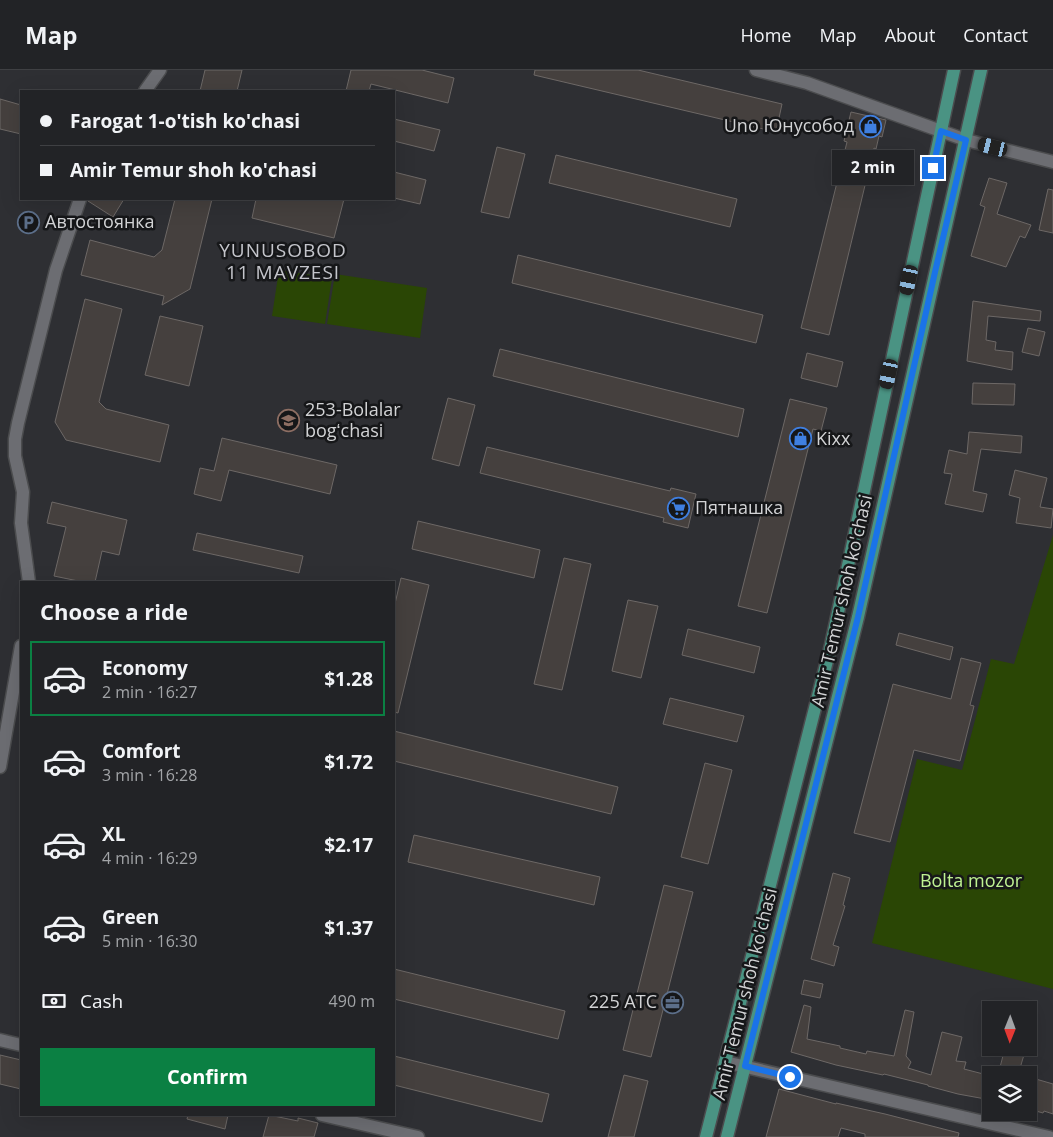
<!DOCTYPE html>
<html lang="en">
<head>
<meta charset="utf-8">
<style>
  body { margin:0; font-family:"Open Sans",sans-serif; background:#2a2b2e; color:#f1f3f6; height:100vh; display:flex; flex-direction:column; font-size:19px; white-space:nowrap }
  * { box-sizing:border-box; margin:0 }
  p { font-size:16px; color:#a2a4a7 }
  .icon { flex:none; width:28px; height:28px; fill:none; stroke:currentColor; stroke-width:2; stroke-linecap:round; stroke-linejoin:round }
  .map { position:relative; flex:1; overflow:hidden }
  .panel { position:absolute; left:20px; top:511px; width:375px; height:535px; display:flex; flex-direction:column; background:#222326; border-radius:0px; box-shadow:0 5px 20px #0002,0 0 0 1px #3f4043 }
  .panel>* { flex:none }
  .hud { position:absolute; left:20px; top:20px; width:375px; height:110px; border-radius:0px; box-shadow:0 5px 20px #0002,0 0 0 1px #3f4043; display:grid; align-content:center; height:110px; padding:0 20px; background:#222326 }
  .needle { width:32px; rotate:181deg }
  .controls { position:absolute; left:982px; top:931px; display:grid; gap:10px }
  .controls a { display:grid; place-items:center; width:55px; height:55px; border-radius:0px; background:#222326; box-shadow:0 5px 20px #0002,0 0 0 1px #3f4043; font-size:25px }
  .end { position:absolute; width:22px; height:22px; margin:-11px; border:6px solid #1a73e8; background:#fff; box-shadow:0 0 0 2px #fff }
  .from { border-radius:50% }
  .bubble { position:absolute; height:35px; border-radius:0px; background:#222326; box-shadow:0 5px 20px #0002,0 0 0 1px #3f4043; font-size:16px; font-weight:700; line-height:35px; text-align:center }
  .car { position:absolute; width:15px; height:30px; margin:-15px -8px; border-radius:6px; box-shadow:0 0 4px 1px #0007; background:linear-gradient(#222 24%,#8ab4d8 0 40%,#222 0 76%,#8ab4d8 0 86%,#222 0) }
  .hud b { display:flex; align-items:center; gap:18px; height:48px; font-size:19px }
  .hud b+b { border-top:1px solid #3f4043 }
  .hud i { width:12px; height:12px; background:#f1f3f6 }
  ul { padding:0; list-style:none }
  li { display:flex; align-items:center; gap:15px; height:75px; margin:0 10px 8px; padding:0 10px; border:2px solid transparent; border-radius:0px }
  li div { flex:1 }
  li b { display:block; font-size:19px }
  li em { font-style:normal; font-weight:700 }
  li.current { border-color:#0b8043 }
  li>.icon { width:45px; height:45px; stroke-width:1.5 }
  h2 { padding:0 20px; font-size:22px; line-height:60px }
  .pay { display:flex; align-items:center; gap:12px; height:55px; padding:0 20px; font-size:19px }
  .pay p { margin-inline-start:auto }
  .button { display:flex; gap:10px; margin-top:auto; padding:10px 20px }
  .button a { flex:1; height:58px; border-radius:0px; background:#0b8043; color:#fff; font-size:20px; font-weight:700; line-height:58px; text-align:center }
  header { display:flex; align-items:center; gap:30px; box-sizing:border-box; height:70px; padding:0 25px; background:#222326; border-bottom:1px solid #3f4043 }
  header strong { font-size:24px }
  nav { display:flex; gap:28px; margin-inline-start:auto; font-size:18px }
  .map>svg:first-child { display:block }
  .green { fill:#2a4605 }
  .building { fill:#45403e; stroke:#6d6866 }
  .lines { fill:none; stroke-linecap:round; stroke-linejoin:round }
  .minor-casing { stroke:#4b4c4e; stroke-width:15 }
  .major-casing { stroke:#4b4c4e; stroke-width:15 }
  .minor { stroke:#6c6d72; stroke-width:12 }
  .major { stroke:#4a9383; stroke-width:12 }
  .route { stroke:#1a73e8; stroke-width:6 }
  .labels { text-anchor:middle; stroke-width:5; stroke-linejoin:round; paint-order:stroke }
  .poi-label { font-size:18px; fill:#d2d3d5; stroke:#161719; text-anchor:start }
  .street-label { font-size:18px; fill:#d2d3d5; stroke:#161719 }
  .park-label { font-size:18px; fill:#bff292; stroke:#161719 }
  .neighbourhood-label { font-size:19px; letter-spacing:1px; fill:#c4c5cb; stroke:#161719 }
</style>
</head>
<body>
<header>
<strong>Map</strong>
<nav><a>Home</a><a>Map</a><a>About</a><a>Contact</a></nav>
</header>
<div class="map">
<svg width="1053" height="1067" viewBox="0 0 1053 1067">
  <rect width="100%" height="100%" fill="#2e2f33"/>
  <!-- green -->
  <path class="green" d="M279 200 332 208 325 254 272 246Z
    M335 204 427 218 420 268 327 254Z
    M1053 465V919L872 873 917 689 962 700 991 589 1014 594Z"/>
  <!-- building -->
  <path class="building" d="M205 0H242L237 21H200Z
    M351 0H422L454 8 448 33 371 14 369 21H346Z
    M535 0H638L782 34 776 62 534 5Z
    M0 29 21 35V64L0 59Z
    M851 42 886 50 882 67 879 66 876 79 874 78 829 265 801 258 847 72 844 71Z
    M394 49 440 60 434 81 394 71Z
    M497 77 525 84 509 148 481 142Z
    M556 85 737 129 730 157 549 113Z
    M394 102 426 110 420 134 394 128Z
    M989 108 1007 113 997 144 1031 155 1025 168 1020 166 1006 197 971 186 985 137 980 135Z
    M1048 119 1053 120V163L1039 160Z
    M88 129H124L113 147 88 131Z
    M175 129H212L190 219 162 235 164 226 81 205 90 170 154 187 162 180Z
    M256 129H344L334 168 252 148Z
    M518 185 763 245 756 273 512 213Z
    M85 229 122 239 99 332 106 339 169 355 160 392 66 370 55 352Z
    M973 231 1041 241 1040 251 988 246 986 270 996 272 995 280 1013 282 1012 300 967 291Z
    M160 246 203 256 189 316 145 305Z
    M1028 258 1045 262 1039 286 1022 282Z
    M500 279 744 339 738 367 493 306Z
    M807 283 843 292 837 317 801 308Z
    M973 313 1015 314 1014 335 972 334Z
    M448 328 475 335 459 396 432 389Z
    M790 329 827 338 821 361 813 359 767 543 738 536Z
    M969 362 1022 366 1021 383 981 379 973 421 987 424 983 442 945 434 952 404 944 403 949 380 967 384Z
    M222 368 337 395 330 424 229 400 221 431 194 424 200 398 214 401Z
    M487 377 670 421 671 418 696 424 688 458 663 452 664 448 480 403Z
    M1015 400 1047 408 1040 437 1053 439 1051 458 1016 453 1020 428 1009 425Z
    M52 432 127 450 119 485 102 481 95 512H83L54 506 66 457 47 453Z
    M418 451 540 480 534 508 412 479Z
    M197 463 303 486 299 503 193 480Z
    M564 488 591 494 562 620 534 614Z
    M401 508 429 515 398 643 394 642V538Z
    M628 530 658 536 641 608 612 601Z
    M688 559 760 577 754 603 682 585Z
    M899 563 953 577 950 590 896 575Z
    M961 588 981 593 970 635 974 636 960 691 914 680 890 772 854 763 893 614 951 629Z
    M670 628 744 646 737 672 663 654Z
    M394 661 618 717 611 744 394 691Z
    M705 693 732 700 708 794 681 787Z
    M414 765 600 807 594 835 408 792Z
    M833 803 850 808 843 835 845 836 833 875 839 877 834 896 811 889Z
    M664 815 693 822 651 987 623 980Z
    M394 899 565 941 558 969 394 929Z
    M804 910 823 914 820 928 801 924Z
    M804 935 811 937 807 969 840 976V978L866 984 867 981 894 986 905 940 914 942 906 986 911 992 908 998 931 1005 942 962 962 967 956 991 966 992 964 999 991 1006V1030L958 1024 928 1016V1015L884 1004 883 1005 836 995 791 982Z
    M1005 978H1026L1018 1005H998Z
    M0 985 21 990V1019L0 1014Z
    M394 986 549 1024 542 1052 394 1015Z
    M624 1005 648 1011 634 1067H608Z
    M1029 1007 1053 1014V1044L1044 1041 1043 1043 1029 1039Z
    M779 1019 836 1034V1033L885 1044 959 1063 958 1067H865V1064L841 1058 838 1067H766Z
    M188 1045H228L225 1059 187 1049Z
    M269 1045 298 1051V1048L318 1053 314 1067H263Z"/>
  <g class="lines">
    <defs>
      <path id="minor" d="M756 0 807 13 966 70 1053 92
        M145 21 160 0
        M29 512 21 453 23 422 15 386V369L18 353 56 200 80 129
        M0 697 21 576
        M0 970 21 975
        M725 992 1049 1067
        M322 1045 418 1067"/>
      <path id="major" d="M706 1067 831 575 954 0
        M727 1067 858 547 981 0"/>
    </defs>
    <!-- minor casing -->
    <use href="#minor" class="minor-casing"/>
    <!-- major casing -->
    <use href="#major" class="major-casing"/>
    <!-- minor -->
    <use href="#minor" class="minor"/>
    <!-- major -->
    <use href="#major" class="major"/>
  </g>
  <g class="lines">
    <!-- route -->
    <path class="route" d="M790 1007 745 996 858 547 935 202 966 70 941 61 933 98"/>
  </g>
  <!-- icons -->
  <defs>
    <symbol id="shop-ring" viewBox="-11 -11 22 22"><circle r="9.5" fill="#161719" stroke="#3f7fe0" stroke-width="1.5"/><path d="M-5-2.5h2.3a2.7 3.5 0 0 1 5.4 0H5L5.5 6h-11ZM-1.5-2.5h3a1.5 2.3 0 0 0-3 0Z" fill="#3f7fe0"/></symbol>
    <symbol id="parking-ring" viewBox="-11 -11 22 22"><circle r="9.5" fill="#161719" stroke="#5c6f8a" stroke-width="1.5"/><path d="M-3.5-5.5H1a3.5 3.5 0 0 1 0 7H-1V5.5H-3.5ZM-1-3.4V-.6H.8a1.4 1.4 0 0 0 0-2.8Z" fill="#5c6f8a"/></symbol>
    <symbol id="school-ring" viewBox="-11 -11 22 22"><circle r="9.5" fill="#161719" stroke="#8d6e63" stroke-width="1.5"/><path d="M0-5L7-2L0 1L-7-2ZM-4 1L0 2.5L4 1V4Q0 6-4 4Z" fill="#8d6e63"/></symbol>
    <symbol id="supermarket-ring" viewBox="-11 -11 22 22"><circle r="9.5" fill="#161719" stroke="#3f7fe0" stroke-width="1.5"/><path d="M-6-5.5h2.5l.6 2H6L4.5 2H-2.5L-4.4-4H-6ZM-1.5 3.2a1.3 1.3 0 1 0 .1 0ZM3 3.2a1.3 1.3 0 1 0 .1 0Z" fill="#3f7fe0"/></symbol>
    <symbol id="office-ring" viewBox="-11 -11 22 22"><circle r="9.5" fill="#161719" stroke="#5c6f8a" stroke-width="1.5"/><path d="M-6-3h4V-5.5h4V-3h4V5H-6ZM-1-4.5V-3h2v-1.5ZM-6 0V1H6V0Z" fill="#5c6f8a"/></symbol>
  </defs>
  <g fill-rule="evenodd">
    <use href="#shop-ring" x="858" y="44" width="25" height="25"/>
    <use href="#parking-ring" x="16" y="140" width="25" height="25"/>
    <use href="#school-ring" x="276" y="338" width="25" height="25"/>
    <use href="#shop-ring" x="788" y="356" width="25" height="25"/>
    <use href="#supermarket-ring" x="666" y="426" width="25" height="25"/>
    <use href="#office-ring" x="660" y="920" width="25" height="25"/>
  </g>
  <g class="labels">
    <!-- poi labels -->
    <g class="poi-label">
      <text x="854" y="62" text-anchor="end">Uno Юнусобод</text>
      <text x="45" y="158">Автостоянка</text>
      <text x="305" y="346">253-Bolalar<tspan x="305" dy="21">bogʻchasi</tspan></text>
      <text x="816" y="375">Kixx</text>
      <text x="695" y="444">Пятнашка</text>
      <text x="657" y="938" text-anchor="end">225 АТС</text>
    </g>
    <!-- street labels -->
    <g class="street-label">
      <text transform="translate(842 531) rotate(-77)" y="6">Amir Temur shoh ko'chasi</text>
      <text transform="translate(745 924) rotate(-76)" y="6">Amir Temur shoh ko'chasi</text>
    </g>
    <!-- park labels -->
    <g class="park-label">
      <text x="971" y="817">Bolta mozor</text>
    </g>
    <!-- neighbourhood labels -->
    <g class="neighbourhood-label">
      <text x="283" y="187">YUNUSOBOD<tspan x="283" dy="22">11 MAVZESI</tspan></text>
    </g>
  </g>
</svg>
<div class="controls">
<a><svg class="needle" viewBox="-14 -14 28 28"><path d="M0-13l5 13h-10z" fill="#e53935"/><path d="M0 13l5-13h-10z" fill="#a2a4a7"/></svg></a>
<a><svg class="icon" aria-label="layers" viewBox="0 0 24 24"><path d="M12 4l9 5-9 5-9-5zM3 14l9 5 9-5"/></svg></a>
</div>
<i class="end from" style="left:790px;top:1007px"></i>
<i class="end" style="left:933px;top:98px"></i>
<div class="bubble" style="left:832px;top:80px;width:82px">2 min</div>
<i class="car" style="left:993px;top:77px;rotate:284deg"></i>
<i class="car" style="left:909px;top:210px;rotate:192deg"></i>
<i class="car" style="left:889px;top:304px;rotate:192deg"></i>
<div class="hud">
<b><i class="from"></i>Farogat 1-o'tish ko'chasi</b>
<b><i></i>Amir Temur shoh ko'chasi</b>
</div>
<section class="panel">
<h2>Choose a ride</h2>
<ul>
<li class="current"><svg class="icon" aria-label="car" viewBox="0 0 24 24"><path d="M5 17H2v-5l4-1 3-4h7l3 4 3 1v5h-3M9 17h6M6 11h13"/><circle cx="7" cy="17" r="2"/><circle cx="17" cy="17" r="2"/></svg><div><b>Economy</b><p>2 min · 16:27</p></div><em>$1.28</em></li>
<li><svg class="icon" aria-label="car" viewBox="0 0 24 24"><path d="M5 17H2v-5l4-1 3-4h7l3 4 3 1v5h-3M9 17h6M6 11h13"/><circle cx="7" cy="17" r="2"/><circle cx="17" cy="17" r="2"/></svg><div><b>Comfort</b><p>3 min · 16:28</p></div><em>$1.72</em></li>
<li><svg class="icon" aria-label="car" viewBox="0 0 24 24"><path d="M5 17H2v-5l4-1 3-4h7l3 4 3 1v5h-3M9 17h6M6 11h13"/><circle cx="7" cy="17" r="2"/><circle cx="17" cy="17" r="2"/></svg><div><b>XL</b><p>4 min · 16:29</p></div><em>$2.17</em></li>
<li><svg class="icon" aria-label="car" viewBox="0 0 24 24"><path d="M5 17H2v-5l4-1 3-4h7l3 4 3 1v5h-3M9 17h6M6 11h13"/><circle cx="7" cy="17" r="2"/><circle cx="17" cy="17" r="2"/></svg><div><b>Green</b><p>5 min · 16:30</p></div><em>$1.37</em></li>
</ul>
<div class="pay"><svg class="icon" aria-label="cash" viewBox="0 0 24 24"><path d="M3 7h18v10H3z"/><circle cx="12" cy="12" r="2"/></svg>Cash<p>490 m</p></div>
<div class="button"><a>Confirm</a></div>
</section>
</div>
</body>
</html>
